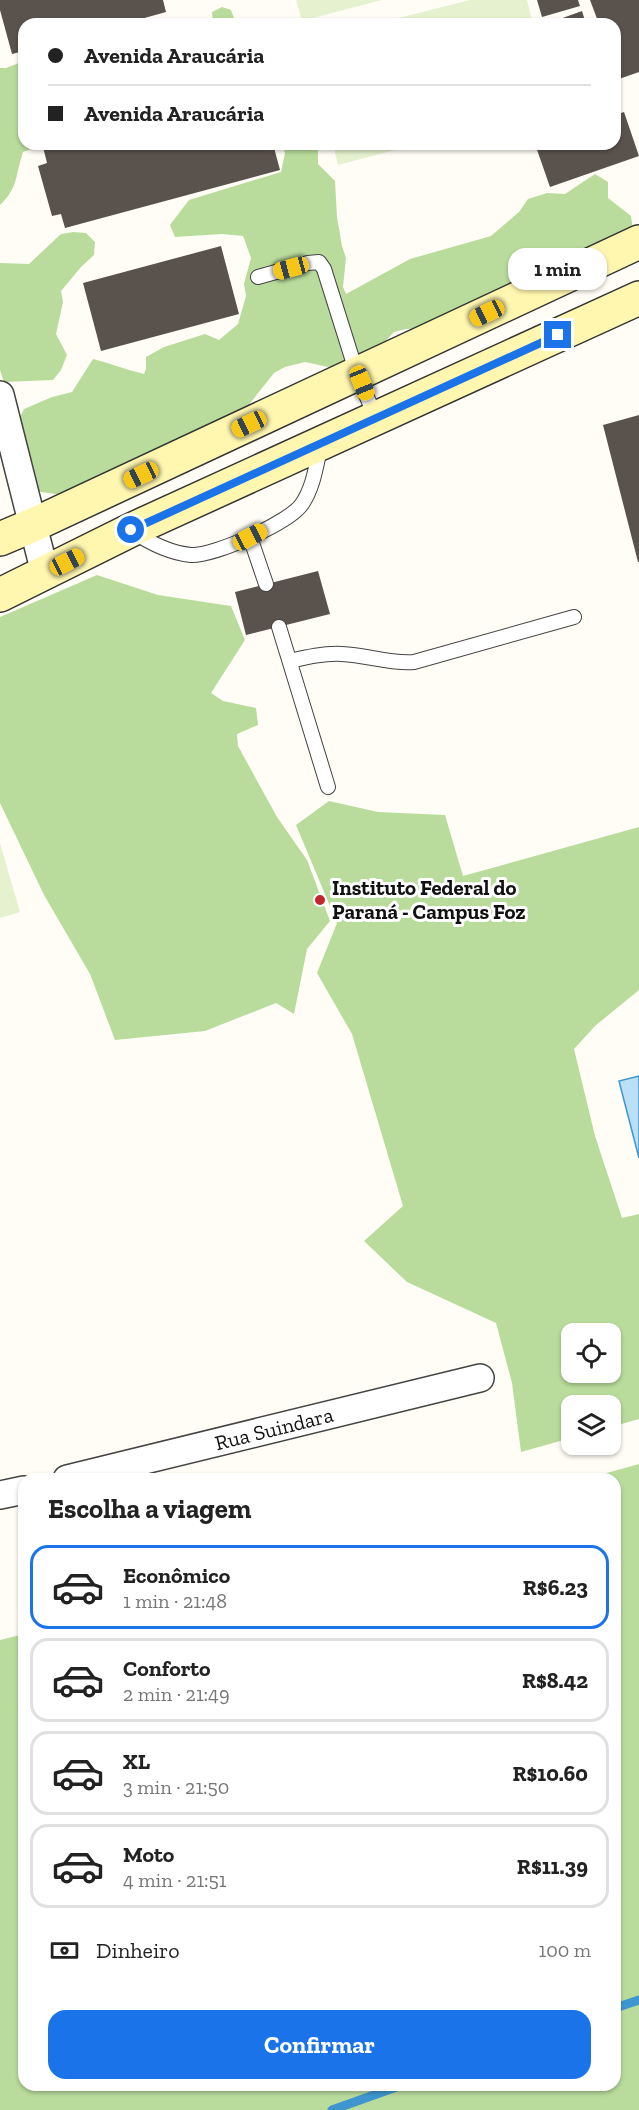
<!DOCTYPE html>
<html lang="pt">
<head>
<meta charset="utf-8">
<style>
  body { margin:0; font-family:"Zilla Slab",serif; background:#f6f6f6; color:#222; height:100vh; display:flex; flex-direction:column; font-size:22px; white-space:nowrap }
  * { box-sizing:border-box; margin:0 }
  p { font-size:20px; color:#767676 }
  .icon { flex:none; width:33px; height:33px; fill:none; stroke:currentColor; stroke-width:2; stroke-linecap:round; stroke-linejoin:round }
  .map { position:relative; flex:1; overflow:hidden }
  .side { position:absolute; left:18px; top:1473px; width:603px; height:618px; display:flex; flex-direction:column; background:#fff; border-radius:18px; box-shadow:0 2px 4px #0004 }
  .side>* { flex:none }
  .guide { position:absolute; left:18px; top:18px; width:603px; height:132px; border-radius:18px; box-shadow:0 2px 4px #0004; display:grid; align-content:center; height:132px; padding:0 30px; background:#fff }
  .buttons { position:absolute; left:561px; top:1323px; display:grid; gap:12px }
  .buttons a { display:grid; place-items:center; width:60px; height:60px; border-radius:12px; background:#fff; box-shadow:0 2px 4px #0004; font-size:30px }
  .end { position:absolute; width:27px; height:27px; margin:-14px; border:8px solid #1a73e8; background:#fff; box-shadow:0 0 0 3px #fff }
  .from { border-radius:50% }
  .bubble { position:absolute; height:42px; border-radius:18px; background:#fff; box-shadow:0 2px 4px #0004; font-size:20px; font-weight:700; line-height:42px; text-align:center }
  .car { position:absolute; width:18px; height:36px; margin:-18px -9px; border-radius:8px; box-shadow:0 0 4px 2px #0007; background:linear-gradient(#f5c518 24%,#345 0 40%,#f5c518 0 76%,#345 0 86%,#f5c518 0) }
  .guide b { display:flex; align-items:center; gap:21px; height:57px; font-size:22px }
  .guide b+b { border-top:2px solid #e0e0e0 }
  .guide i { width:15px; height:15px; background:#222 }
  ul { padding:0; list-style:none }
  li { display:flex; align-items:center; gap:18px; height:84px; margin:0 12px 9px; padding:0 18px; border:3px solid #e0e0e0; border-radius:18px }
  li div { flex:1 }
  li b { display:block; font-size:22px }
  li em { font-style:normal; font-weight:700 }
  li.active { border-color:#1a73e8 }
  li>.icon { width:54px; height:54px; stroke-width:1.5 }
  h2 { padding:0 30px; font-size:27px; line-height:72px }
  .pay { display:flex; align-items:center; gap:15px; height:66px; padding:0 30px; font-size:22px }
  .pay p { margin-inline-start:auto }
  .cta { display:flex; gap:12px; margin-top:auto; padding:12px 30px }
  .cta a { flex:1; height:69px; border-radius:18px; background:#1a73e8; color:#fff; font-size:24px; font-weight:700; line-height:69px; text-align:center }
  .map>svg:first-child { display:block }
  .forest { fill:#b9dc9c; fill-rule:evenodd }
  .pitch { fill:#e6f2cf }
  .water { fill:#b9e0f7; stroke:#3f96cf; stroke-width:1.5 }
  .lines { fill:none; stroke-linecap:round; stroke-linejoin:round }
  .stream { stroke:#3f96cf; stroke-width:9 }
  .building { fill:#5a524d }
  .lane-casing { stroke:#444; stroke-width:16 }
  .street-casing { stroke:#444; stroke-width:30 }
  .secondary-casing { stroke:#333; stroke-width:36 }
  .lane { stroke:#fff; stroke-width:14 }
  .street { stroke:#fff; stroke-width:27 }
  .secondary { stroke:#fff6b0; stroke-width:33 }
  .route { stroke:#1a73e8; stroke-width:8 }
  .poi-dot { fill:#c4262e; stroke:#fff; stroke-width:2 }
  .labels { text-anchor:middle; stroke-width:6; stroke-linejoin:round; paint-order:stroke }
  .poi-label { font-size:21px; font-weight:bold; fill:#111; stroke:#fff; text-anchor:start }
  .street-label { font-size:21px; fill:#111; stroke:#fff }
</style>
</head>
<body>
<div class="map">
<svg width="639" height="2110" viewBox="0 0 639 2110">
  <rect width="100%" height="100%" fill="#fffdf5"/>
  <!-- forest -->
  <path class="forest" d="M222 7 231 10 235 21 234 24H213L212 12Z
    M24 61V144H45L23 152C15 175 19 187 0 205V68H6Z
    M282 144H321L318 151V164L335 181 337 217 342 246 346 258 343 287 346 294 410 259 491 236 519 212 528 199 547 193 565 194 595 174 608 182V198L631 216 634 237 444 327 406 329 394 332 367 361 341 367H328L305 362 285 367 274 373 243 412 63 495 41 492 30 486 12 433 24 409 52 397 72 392 93 359C110 363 126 370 144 374L146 369V357L164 347 205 334 219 340 238 324 246 296 244 284 251 258 243 236 222 234 175 237 170 225 189 200 281 172 285 153Z
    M73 232 86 233 95 242 94 255 81 267 61 291 63 302 56 334 67 355 61 370 53 380 4 382 0 370V263L29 264 61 234Z
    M97 575 158 595 231 606 245 640 211 693 223 701 256 708 258 725 237 734 238 746 277 817 307 860 330 921 307 949 294 1014 276 1003 205 1031 115 1040 90 974 44 895 0 803V617Z
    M329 801 378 812 445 815 463 876 639 827V990L595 1026 574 1049 595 1136 622 1218 639 1214V1419L611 1427 610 1406H572L571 1438 521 1452 512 1383 496 1323 407 1282 364 1241 403 1206 352 1034 317 973 337 923 296 825ZM572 1334H610V1372H572Z
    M639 1464V2110H0V1640L24 1634V2085H615V1479H585Z"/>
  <!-- pitch -->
  <path class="pitch" d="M296 0H382L302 21Z
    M470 0H527L533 24H375Z
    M333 144H418L338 165Z
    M0 843 20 912 0 918Z"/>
  <!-- water -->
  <path class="water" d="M639 1076V1158L619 1081Z"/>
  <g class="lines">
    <!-- stream -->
    <path class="stream" d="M615 2008 639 2000
      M332 2110 402 2085"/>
  </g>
  <!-- building -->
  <path class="building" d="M0 0H163L166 12 123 24H24V51L12 54 0 10Z
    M537 0H578L580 6 542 17Z
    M590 0H639V72L619 79 615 68V24H599Z
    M582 11 586 24H546Z
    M624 112 639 156 550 187 535 144H615V115Z
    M55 144H273L280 170 65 228 61 214 52 216 38 166 47 163 43 147Z
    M221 246 239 314 101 351 83 283Z
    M639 415V562H638L603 425Z
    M318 571 330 614 246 635 235 592Z"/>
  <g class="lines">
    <defs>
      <path id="lane" d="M258 277 308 263 319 262 324 269 357 374 376 418
        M132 531C150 543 170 553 191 555 214 556 289 523 302 504 313 488 316 467 320 448
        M250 537 266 584
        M279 627 328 787
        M290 661C307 657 324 653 342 654 367 655 389 664 414 662L574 617"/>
      <path id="street" d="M0 395 45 573
        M67 1479 480 1378
        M0 1495 24 1490"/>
      <path id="secondary" d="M0 539 33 525 639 242
        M0 595 131 530 639 298"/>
    </defs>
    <!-- lane casing -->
    <use href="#lane" class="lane-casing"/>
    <!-- street casing -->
    <use href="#street" class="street-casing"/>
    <!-- secondary casing -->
    <use href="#secondary" class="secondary-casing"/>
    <!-- lane -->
    <use href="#lane" class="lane"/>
    <!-- street -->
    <use href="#street" class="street"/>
    <!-- secondary -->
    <use href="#secondary" class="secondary"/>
  </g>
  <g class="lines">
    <!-- route -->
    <path class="route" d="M131 530 558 335"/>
  </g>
  <!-- markers -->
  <circle class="poi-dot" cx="320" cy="900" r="6"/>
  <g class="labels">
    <!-- poi labels -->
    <g class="poi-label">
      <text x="332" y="895">Instituto Federal do<tspan x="332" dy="24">Paraná - Campus Foz</tspan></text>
    </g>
    <!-- street labels -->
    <g class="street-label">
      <text transform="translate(274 1429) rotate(-14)" y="7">Rua Suindara</text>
    </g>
  </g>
</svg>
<div class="buttons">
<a><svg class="icon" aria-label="locate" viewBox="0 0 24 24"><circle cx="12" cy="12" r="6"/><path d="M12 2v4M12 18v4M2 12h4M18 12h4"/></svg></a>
<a><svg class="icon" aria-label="layers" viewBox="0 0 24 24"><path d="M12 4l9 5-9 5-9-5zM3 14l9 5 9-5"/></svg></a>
</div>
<i class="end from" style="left:131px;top:530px"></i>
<i class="end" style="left:558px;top:335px"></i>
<div class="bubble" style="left:508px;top:248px;width:99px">1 min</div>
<i class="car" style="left:291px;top:268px;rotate:255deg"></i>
<i class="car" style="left:487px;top:313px;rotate:245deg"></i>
<i class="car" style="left:362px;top:383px;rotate:158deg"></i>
<i class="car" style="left:249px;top:424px;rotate:245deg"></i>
<i class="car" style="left:141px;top:475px;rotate:245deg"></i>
<i class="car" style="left:250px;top:537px;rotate:62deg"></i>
<i class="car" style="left:67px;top:562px;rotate:63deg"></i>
<div class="guide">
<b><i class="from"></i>Avenida Araucária</b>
<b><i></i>Avenida Araucária</b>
</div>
<section class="side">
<h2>Escolha a viagem</h2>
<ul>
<li class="active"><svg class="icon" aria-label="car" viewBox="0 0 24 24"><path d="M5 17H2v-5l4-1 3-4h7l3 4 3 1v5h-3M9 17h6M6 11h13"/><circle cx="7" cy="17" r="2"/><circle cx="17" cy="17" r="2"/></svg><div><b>Econômico</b><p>1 min · 21:48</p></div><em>R$6.23</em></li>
<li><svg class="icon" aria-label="car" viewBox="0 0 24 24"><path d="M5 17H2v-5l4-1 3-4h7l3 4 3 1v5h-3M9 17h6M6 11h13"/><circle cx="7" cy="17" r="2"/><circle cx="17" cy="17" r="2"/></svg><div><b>Conforto</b><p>2 min · 21:49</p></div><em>R$8.42</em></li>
<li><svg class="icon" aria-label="car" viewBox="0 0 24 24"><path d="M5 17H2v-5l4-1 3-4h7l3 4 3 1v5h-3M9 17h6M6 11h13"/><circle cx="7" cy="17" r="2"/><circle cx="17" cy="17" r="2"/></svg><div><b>XL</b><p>3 min · 21:50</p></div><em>R$10.60</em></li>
<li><svg class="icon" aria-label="car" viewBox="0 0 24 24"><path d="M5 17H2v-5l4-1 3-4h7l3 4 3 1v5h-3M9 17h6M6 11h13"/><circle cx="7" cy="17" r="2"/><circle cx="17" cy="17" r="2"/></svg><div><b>Moto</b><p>4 min · 21:51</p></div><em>R$11.39</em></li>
</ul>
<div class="pay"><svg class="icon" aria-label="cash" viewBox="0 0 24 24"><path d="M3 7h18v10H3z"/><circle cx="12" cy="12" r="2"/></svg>Dinheiro<p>100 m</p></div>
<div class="cta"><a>Confirmar</a></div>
</section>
</div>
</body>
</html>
